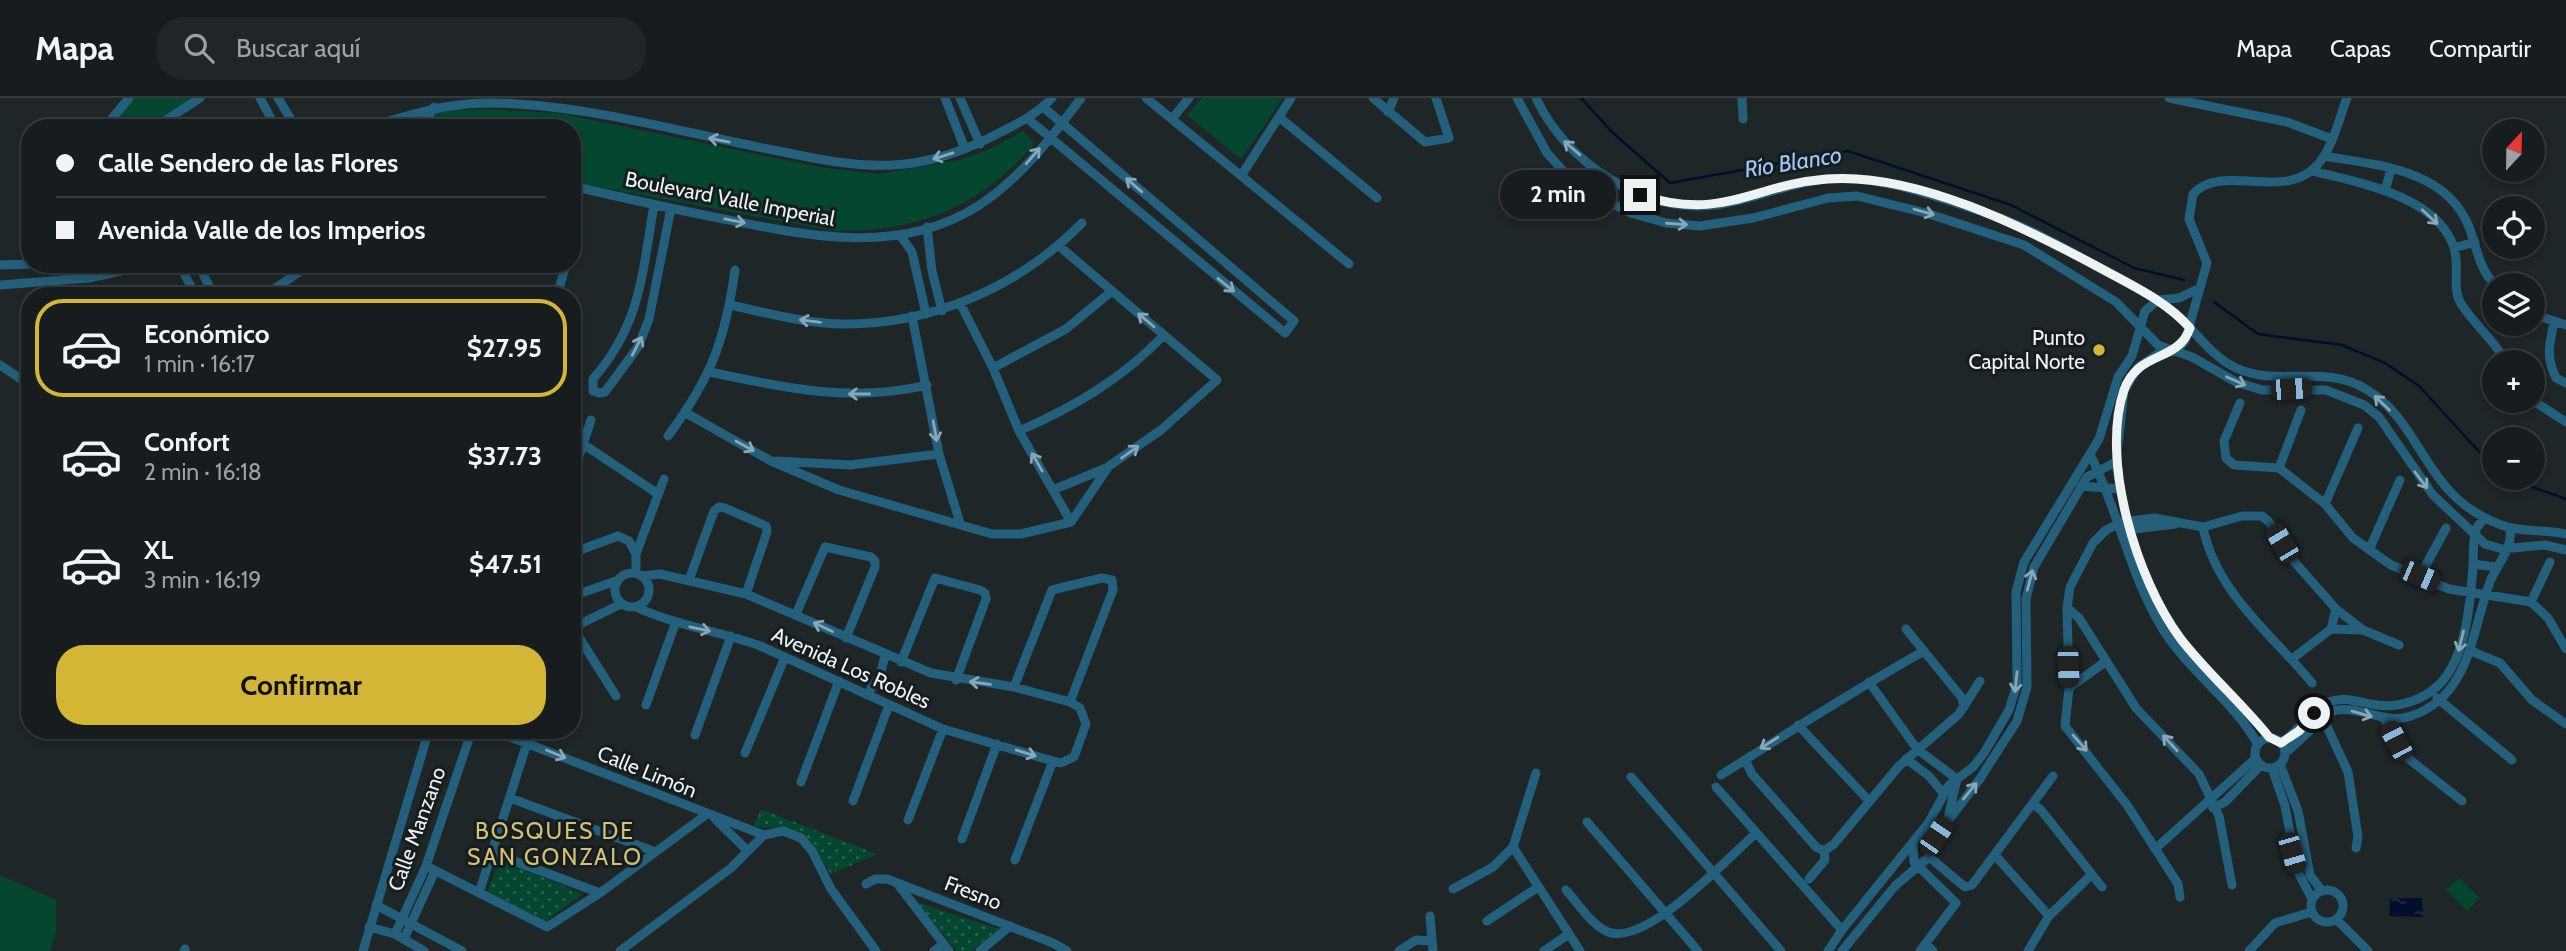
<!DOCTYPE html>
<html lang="es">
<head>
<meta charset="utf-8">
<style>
  body { margin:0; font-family:Cabin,sans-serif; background:#202527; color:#f1f3f6; height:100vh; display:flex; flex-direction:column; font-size:26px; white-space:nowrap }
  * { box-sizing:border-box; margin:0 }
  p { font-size:23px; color:#9ea1a4 }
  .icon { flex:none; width:38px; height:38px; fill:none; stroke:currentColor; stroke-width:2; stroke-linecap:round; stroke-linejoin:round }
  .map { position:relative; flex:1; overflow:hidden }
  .panel { position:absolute; left:21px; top:189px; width:560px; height:452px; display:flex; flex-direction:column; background:#171c1e; border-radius:28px; box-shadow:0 4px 10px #0003,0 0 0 2px #363a3c }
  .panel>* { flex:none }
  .guide { position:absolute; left:21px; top:21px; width:560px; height:154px; border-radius:28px; box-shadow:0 4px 10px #0003,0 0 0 2px #363a3c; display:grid; align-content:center; height:154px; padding:0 35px; background:#171c1e }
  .needle { width:46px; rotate:22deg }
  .fabs { position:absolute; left:2482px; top:21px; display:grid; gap:14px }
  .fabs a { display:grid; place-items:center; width:63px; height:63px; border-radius:50%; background:#171c1e; box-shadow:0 4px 10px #0003,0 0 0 2px #363a3c; font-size:35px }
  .end { position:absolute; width:32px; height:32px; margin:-16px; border:9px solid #edf2f3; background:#111; box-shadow:0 0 0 4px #111 }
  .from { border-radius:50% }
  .bubble { position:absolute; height:49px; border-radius:24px; background:#171c1e; box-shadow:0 4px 10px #0003,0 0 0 2px #363a3c; font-size:23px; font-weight:700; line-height:49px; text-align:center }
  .car { position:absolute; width:21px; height:42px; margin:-21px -10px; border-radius:9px; box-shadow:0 0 5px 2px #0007; background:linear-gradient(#222 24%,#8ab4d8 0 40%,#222 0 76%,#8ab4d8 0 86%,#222 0) }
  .guide b { display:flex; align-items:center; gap:24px; height:66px; font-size:26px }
  .guide b+b { border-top:2px solid #363a3c }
  .guide i { width:18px; height:18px; background:#f1f3f6 }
  ul { padding:12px 0 0; list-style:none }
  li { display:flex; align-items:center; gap:21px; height:98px; margin:0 14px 10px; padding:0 21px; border:4px solid transparent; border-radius:28px }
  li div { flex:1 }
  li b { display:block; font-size:26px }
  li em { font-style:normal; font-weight:700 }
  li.current { border-color:#d3b635 }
  li>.icon { width:63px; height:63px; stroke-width:1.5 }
  .primary-button { display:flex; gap:14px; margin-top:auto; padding:14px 35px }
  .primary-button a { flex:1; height:80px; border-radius:28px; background:#d3b635; color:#111; font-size:28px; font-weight:700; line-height:80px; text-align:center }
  header { display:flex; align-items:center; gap:42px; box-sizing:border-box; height:98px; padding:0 35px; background:#171c1e; border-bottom:2px solid #363a3c }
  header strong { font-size:33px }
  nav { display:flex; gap:38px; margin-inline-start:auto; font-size:24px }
  .search { width:490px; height:63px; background:#202527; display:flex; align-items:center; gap:18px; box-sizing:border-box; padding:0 24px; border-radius:28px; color:#9ea1a4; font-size:26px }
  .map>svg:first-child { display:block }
  .grass { fill:url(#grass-dots) }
  .green { fill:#054631 }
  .water { fill:url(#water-ripples) }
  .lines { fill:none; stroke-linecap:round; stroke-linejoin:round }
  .stream { stroke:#000f2c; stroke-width:2.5 }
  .minor { stroke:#245f7c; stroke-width:9 }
  .oneway { stroke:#88a8b8 }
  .route { stroke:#edf2f3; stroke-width:9 }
  .poi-dot { fill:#d3b635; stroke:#161d1e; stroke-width:2.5 }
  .labels { text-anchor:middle; stroke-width:6; stroke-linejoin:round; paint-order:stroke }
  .street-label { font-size:21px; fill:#edf2f3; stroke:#161d1e }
  .poi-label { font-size:21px; fill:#edf2f3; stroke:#161d1e; text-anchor:end }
  .water-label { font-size:23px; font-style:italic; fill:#a0c7fa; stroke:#161d1e }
  .neighbourhood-label { font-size:23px; letter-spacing:2px; fill:#d4c174; stroke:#161d1e }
</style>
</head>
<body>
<header>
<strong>Mapa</strong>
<div class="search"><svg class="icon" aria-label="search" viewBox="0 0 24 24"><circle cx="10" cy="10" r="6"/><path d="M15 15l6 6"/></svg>Buscar aquí</div>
<nav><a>Mapa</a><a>Capas</a><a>Compartir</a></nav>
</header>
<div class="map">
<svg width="2566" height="853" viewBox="0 0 2566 853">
  <defs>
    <pattern id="grass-dots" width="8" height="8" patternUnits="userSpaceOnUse" patternTransform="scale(1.75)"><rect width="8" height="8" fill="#054631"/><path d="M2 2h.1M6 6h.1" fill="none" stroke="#2a614f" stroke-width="1.8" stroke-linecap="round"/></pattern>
    <pattern id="water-ripples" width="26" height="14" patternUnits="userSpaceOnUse" patternTransform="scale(1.75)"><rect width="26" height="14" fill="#000f2c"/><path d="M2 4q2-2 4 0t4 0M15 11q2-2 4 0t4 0" fill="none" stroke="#26324b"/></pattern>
  </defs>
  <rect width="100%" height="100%" fill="#1f2628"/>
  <!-- grass -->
  <path class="grass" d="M761 711 877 756 831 776C819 759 806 731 782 730 772 729 764 731 754 728Z
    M500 761 583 796 543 825 487 794Z
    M916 804 999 831 972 853H957Z"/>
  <!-- green -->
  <path class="green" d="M133 0H196L150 30H107Z
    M1202 0H1283L1241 61 1187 17Z
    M487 11 558 15 819 69 878 76 959 62 990 51 1023 33 1033 43 1032 49C976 111 917 134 834 133L572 84V30H428L434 17 440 13Z
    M0 777 56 802V834L50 853H0Z
    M2459 780 2480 800 2467 813 2446 792Z"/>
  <!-- water -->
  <path class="water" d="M2413 800H2422L2423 819 2389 818 2390 801Z"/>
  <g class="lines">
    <!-- stream -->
    <path class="stream" d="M1581 0 1612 34 1670 85 1848 53 2011 107 2134 170 2184 182
      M2214 204 2258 236 2342 247 2385 265 2419 288 2494 370
      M2508 380 2566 401"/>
    <!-- minor -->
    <path class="minor" d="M260 0 276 30
      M278 0 296 30
      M945 0 965 51
      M960 0 980 46
      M1146 0 1349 166
      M1373 0 1425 44 1449 40 1436 0
      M1517 0 1547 55 1566 76 1591 95 1631 115 1666 125 1700 128 1753 120 1828 100 1857 98 1926 115 2024 147 2116 204 2158 247 2192 259 2236 284 2262 292H2326L2364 307 2379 319 2433 397 2485 446 2502 451 2545 447 2566 452
      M1536 0C1565 64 1644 116 1715 107 1753 102 1788 85 1826 81 1879 76 1934 98 1983 114 2025 127 2063 150 2102 171 2124 183 2149 195 2169 210 2193 228 2207 256 2236 270 2279 290 2325 264 2369 293 2425 329 2423 398 2501 427 2522 435 2545 431 2566 436
      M1742 0 1743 21
      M2169 0 2287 24 2332 41
      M1388 14 1394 0
      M1279 19 1377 100
      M1028 21 1285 235 1294 223 1043 9
      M1172 21 1189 0
      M104 30 129 0
      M154 30 200 0
      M367 30C422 13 458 1 517 6 603 11 689 36 773 52 812 60 853 69 893 67 930 65 967 52 999 35 1019 25 1037 16 1052 0
      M422 30 434 9
      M2324 58C2377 67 2446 71 2469 129 2477 149 2479 173 2496 187
      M2312 73C2357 84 2438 98 2454 150 2460 167 2452 189 2460 204 2473 226 2495 242 2506 264
      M1241 78 1291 0
      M572 88C624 100 676 112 729 122 813 139 900 157 978 108 1020 81 1052 39 1081 0
      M2385 93 2391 71
      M654 107C642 176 641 226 593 281V293L599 295 605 294 638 249 649 221 671 110
      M927 129 932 173 942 213
      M900 137 912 154 926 216
      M1059 148 1217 282 1161 332 1109 368 1071 424
      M2454 150 2475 144
      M88 166 89 180
      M179 166 196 198
      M198 166 214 198
      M544 166 565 171
      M0 167 33 166
      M0 187 89 180 152 166
      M264 198 311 166
      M557 198 566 166
      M960 205 993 270 1019 333 1071 424
      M730 207C767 215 804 225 841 226 932 227 1019 189 1082 125
      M2532 216 2566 227
      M912 218 939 356 960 425
      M2554 225C2549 246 2546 260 2556 280L2566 285
      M0 267 30 287
      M993 270 1066 231 1112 193
      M710 274C783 290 853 305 927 287
      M2532 302 2566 324
      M2240 305 2224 343 2226 360 2234 367 2279 370 2325 406 2353 440 2391 467 2449 491 2531 504 2548 520 2566 551
      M686 315 771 363 839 392 992 436H1021L1071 424
      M1019 333C1074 309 1122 281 1164 237
      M668 338C711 280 725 243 735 172
      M583 346 658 396
      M2090 356C2118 412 2129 475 2162 530 2189 574 2233 602 2257 645
      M776 363 850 367 939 356
      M2116 364C2125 435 2149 505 2196 560 2219 588 2246 611 2269 639
      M2279 370 2301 312
      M572 379 591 322
      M2081 388 2119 391
      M1053 392 1106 370
      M2325 406 2358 330
      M2203 429C2216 495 2272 536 2312 585
      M2127 432 2175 426
      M2369 452 2400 382
      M572 455 618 438 629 443 636 456
      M2473 466 2496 469
      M615 492a17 17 0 1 1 34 0a17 17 0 1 1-34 0Z
      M636 475V456L664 381
      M2420 478 2446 430
      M689 482 714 413 719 409 725 410 766 428 767 434 746 496
      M572 498 616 483
      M2531 504 2550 464
      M636 509C675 527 717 533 758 547L943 631 1053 663 1061 665 1074 659 1086 626 1080 610 1070 604 1014 589 931 575 746 496 660 476 641 478
      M2067 510 2079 520 2136 610 2199 676 2219 718 2232 787
      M796 516 825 449 871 459 875 463V469L846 540
      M572 528 616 598
      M574 529 621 506
      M1906 531 1962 600 1964 609
      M2331 531 2363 532
      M2471 553 2500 565 2532 602 2566 626
      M2292 561 2331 531 2336 511
      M901 564 935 480 980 492 985 495 986 501 956 582
      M1869 584 1917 651 1957 681 1948 720
      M1014 589 1052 492 1102 480 1112 482 1113 492 1070 604
      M2069 590 2105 564
      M867 597 880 577 885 558
      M2437 600 2512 662
      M646 607 675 526
      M2323 620 2348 674 2358 739 2356 750
      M2384 621 2409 661 2462 703
      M1798 627 1869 703
      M492 632 764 737
      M695 637 731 538
      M2255 655a15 15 0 1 1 30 0a15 15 0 1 1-30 0Z
      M2281 645C2298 634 2314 610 2329 604 2344 598 2357 604 2371 606 2398 612 2431 601 2447 577 2467 548 2470 504 2473 469 2474 457 2472 443 2476 432 2478 426 2481 424 2486 420
      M2285 653 2289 652 2329 615 2336 612C2362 608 2384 627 2411 618 2471 598 2471 534 2490 484 2497 465 2513 452 2510 430
      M745 655 785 559
      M1906 661 1929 678 1943 695
      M1746 664 1752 676 1816 749 1824 753
      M2280 666 2298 713 2310 777 2322 793
      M2272 670 2285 708 2297 772 2312 801
      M1721 677C1786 636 1854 592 1924 553
      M1631 679 1781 853
      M801 684 839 583
      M1716 689 1842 832
      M510 700 653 753
      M853 703 889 607
      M2034 707 2041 712 2102 789
      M2213 710 2225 704 2260 668
      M715 721 748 753
      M908 722 943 631
      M1587 724 1698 853
      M962 741 997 646
      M1913 747 1914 764 1956 805 1920 853
      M1513 749 1580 853
      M2155 751 2255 661
      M1824 753 1834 746 1899 668 1959 616 1980 583
      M493 755 600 795
      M1995 757 2049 818
      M1929 759 1965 789 1972 787 2053 678
      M1015 762 1053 663
      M426 768 547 829 600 795 707 716
      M1809 781 1825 762 1824 753
      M897 785 949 853
      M866 786 875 781H887L1053 845 1067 853
      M1453 791 1493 769 1513 749 1536 675
      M2311 808a16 16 0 1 1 32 0a16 16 0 1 1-32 0Z
      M1566 792C1578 805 1591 827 1608 834 1646 849 1728 760 1756 735
      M479 795 527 645
      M2180 799 2178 786 2127 707 2065 628 2069 590 2067 510 2070 489 2093 445 2106 432 2122 424 2154 420 2203 429 2242 418H2262L2269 424 2291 460 2336 511 2363 532 2399 547
      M376 807 462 853
      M1430 818 1433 853
      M2337 822 2368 853
      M1487 823 1538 789
      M369 829 395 836 424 853
      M395 836 426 768 472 632
      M404 841 435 773
      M1926 846 1933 853
      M184 853 185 851
      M363 853 429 632
      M620 853 731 770 764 737 783 733 801 740 812 753 831 791 876 853
      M934 853 943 846
      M980 853 1010 828
      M1399 853 1416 842 1432 843
      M1544 853 1569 836
      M1828 853 1842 832 1929 724 1949 687 1973 669 1984 655 2009 612 2017 586 2016 494 2024 464 2099 341 2118 279 2132 258 2145 213 2158 202 2179 200 2198 191
      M1842 853 1895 788 1929 759 1936 739 1979 682 2017 623 2027 589 2026 501 2034 469 2087 379 2116 364 2124 293 2138 269 2158 256 2176 253 2185 243 2207 165 2189 121 2193 96C2223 63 2286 106 2319 65 2333 48 2339 21 2347 0
      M2028 853 2049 818 2091 777
      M2249 853 2275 825 2312 814"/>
  </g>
  <!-- one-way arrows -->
  <defs><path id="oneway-shaft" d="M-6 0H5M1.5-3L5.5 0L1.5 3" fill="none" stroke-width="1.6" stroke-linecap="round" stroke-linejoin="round" transform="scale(1.75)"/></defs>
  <g class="oneway">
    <use href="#oneway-shaft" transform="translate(719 42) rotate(-169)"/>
    <use href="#oneway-shaft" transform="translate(1572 50) rotate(-139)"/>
    <use href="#oneway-shaft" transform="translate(943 58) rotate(163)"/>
    <use href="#oneway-shaft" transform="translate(1033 58) rotate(-49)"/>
    <use href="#oneway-shaft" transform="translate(1134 87) rotate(-139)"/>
    <use href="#oneway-shaft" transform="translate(1924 114) rotate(16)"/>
    <use href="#oneway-shaft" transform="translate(2430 119) rotate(43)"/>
    <use href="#oneway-shaft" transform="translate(735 123) rotate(11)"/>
    <use href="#oneway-shaft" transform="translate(1677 126) rotate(4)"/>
    <use href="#oneway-shaft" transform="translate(1226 187) rotate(39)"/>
    <use href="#oneway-shaft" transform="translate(1146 222) rotate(-140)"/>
    <use href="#oneway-shaft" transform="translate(810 223) rotate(-172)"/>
    <use href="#oneway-shaft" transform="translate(637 248) rotate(-63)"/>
    <use href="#oneway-shaft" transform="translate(2236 283) rotate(24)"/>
    <use href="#oneway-shaft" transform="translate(859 296) rotate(180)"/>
    <use href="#oneway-shaft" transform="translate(2382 305) rotate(-136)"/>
    <use href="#oneway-shaft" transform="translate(935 333) rotate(80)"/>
    <use href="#oneway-shaft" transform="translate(745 348) rotate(29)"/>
    <use href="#oneway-shaft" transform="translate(1130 354) rotate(-35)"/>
    <use href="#oneway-shaft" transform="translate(1037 364) rotate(-120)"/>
    <use href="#oneway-shaft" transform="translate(2421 382) rotate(53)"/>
    <use href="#oneway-shaft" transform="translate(2030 482) rotate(-75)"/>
    <use href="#oneway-shaft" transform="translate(823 529) rotate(-154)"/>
    <use href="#oneway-shaft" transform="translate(700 531) rotate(12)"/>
    <use href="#oneway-shaft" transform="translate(2461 543) rotate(104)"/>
    <use href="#oneway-shaft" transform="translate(2016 584) rotate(96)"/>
    <use href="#oneway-shaft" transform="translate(980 585) rotate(-172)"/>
    <use href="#oneway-shaft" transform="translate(2362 616) rotate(16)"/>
    <use href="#oneway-shaft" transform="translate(1769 645) rotate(148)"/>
    <use href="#oneway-shaft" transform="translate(2080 645) rotate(49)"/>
    <use href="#oneway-shaft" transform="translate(2170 645) rotate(-133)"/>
    <use href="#oneway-shaft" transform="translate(1026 655) rotate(17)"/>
    <use href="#oneway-shaft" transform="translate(556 656) rotate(22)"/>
    <use href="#oneway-shaft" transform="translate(1970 693) rotate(-51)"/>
  </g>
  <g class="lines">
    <!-- route -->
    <path class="route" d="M1640 97C1724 124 1751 87 1827 81 1916 74 2026 130 2102 171 2133 188 2166 203 2190 230 2178 265 2138 252 2124 292 2100 362 2137 482 2180 540 2207 575 2241 604 2269 639L2281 645 2299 633 2314 615"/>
  </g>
  <!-- markers -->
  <circle class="poi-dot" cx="2099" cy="252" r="7"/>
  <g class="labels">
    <!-- street labels -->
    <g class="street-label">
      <text transform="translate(730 101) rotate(11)" y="7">Boulevard Valle Imperial</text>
      <text transform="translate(851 570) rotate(24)" y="7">Avenida Los Robles</text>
      <text transform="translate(647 674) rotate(22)" y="7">Calle Limón</text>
      <text transform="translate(417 731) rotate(-70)" y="7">Calle Manzano</text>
      <text transform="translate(973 795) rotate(21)" y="7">Fresno</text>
    </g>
    <!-- poi labels -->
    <g class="poi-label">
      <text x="2085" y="247">Punto<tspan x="2085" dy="24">Capital Norte</tspan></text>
    </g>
    <!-- water labels -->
    <g class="water-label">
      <text transform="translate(1793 64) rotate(-9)" y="8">Río Blanco</text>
    </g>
    <!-- neighbourhood labels -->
    <g class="neighbourhood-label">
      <text x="555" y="741">BOSQUES DE<tspan x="555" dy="26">SAN GONZALO</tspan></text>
    </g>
  </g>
</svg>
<div class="fabs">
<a><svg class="needle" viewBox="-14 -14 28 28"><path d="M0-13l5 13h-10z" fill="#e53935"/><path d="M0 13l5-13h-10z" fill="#9ea1a4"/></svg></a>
<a><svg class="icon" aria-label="locate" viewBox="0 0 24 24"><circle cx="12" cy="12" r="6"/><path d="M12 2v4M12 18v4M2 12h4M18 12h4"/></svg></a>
<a><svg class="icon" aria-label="layers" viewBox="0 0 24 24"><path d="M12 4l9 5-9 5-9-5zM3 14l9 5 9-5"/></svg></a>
<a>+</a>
<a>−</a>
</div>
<i class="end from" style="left:2314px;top:615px"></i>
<i class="end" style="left:1640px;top:97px"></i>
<div class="bubble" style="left:1500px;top:72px;width:116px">2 min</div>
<i class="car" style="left:2291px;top:291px;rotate:87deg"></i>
<i class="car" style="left:2282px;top:445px;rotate:329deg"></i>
<i class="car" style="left:2420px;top:478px;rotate:113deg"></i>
<i class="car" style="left:2068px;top:569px;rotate:178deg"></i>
<i class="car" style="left:2396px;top:643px;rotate:332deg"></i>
<i class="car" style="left:1936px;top:738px;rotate:34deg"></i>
<i class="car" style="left:2292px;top:755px;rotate:164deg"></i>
<div class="guide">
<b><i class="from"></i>Calle Sendero de las Flores</b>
<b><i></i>Avenida Valle de los Imperios</b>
</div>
<section class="panel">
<ul>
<li class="current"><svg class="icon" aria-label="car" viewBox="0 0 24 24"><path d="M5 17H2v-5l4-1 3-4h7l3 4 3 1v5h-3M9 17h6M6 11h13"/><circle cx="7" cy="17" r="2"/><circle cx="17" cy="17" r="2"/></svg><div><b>Económico</b><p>1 min · 16:17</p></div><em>$27.95</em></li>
<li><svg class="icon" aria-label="car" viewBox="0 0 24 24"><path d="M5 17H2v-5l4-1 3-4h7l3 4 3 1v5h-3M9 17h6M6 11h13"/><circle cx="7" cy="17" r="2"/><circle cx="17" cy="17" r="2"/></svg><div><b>Confort</b><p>2 min · 16:18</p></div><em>$37.73</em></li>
<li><svg class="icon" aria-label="car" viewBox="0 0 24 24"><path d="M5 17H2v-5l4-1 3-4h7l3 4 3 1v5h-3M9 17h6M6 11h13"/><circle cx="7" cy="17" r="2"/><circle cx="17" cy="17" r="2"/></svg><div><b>XL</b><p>3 min · 16:19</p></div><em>$47.51</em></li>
</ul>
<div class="primary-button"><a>Confirmar</a></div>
</section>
</div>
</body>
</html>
